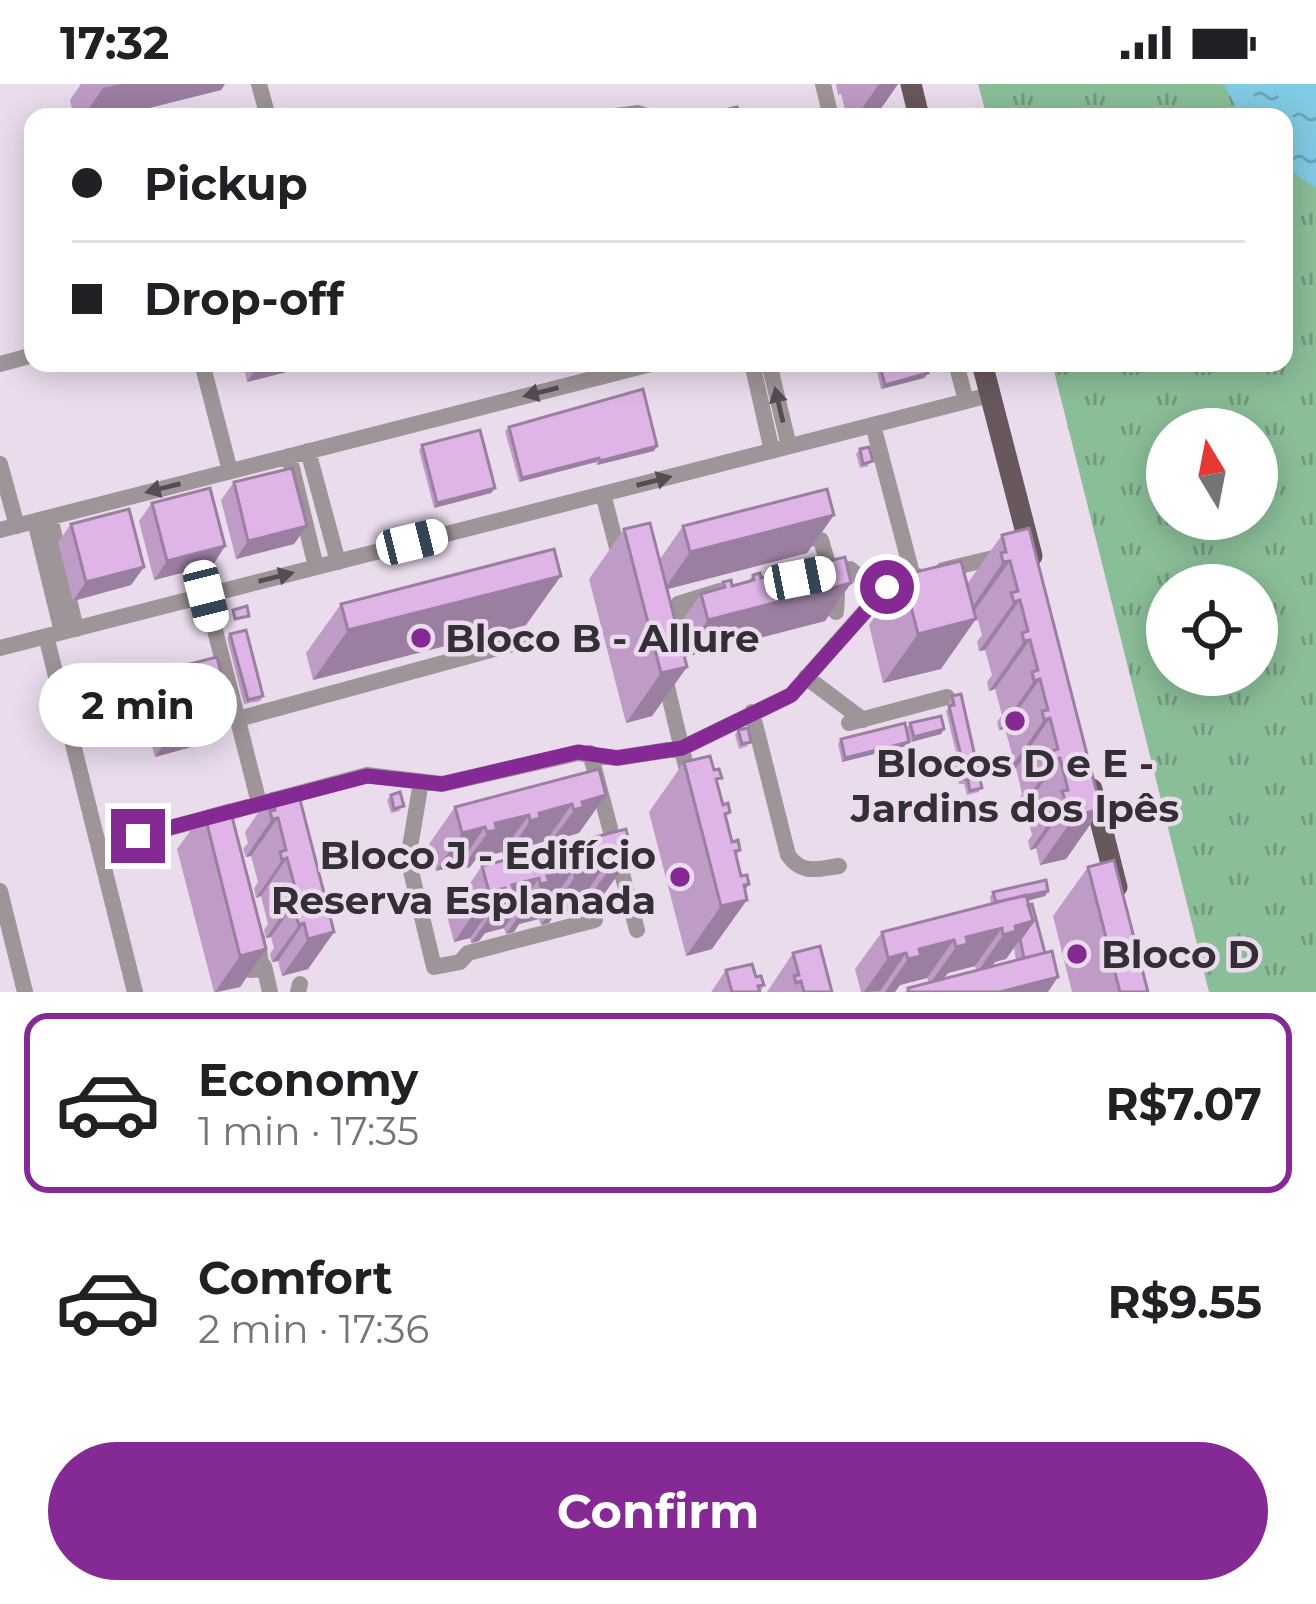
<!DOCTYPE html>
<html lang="en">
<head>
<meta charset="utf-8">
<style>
  body { margin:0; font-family:Montserrat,sans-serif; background:#f2f2f2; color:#202124; height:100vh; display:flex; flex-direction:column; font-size:45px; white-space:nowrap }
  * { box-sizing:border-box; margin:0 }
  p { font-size:39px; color:#757577 }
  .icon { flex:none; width:66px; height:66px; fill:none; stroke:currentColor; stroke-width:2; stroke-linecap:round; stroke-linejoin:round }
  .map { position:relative; height:908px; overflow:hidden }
  .drawer { display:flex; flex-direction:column; background:#fff; flex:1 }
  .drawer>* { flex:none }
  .banner { position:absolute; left:24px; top:24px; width:1269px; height:264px; border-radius:24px; box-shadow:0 6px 30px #0003; display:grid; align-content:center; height:264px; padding:0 48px; background:#fff }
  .needle { width:78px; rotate:350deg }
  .fabs { position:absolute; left:1146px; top:324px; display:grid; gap:24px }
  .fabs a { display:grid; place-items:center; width:132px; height:132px; border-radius:50%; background:#fff; box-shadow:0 6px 30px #0003; font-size:60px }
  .end { position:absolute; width:54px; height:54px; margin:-27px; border:15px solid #852994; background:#fff; box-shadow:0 0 0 6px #fff }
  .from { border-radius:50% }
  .bubble { position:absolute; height:84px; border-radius:42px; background:#fff; box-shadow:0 6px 30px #0003; font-size:39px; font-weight:700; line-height:84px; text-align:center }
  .car { position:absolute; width:36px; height:72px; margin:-36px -18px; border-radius:15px; box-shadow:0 0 9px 3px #0007; background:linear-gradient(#fff 24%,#345 0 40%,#fff 0 76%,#345 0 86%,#fff 0) }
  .banner b { display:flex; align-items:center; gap:42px; height:114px; font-size:45px }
  .banner b+b { border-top:3px solid #e0e0e0 }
  .banner i { width:30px; height:30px; background:#202124 }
  ul { padding:21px 0 0; list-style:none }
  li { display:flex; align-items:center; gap:36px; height:180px; margin:0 24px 18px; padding:0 24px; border:6px solid transparent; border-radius:24px }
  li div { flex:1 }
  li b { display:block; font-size:45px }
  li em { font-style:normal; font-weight:700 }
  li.active { border-color:#852994 }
  li>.icon { width:108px; height:108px; stroke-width:1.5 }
  .primary-button { display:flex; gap:24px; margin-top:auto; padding:24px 48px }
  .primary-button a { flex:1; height:138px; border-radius:72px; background:#852994; color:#fff; font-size:48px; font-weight:700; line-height:138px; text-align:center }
  .status { display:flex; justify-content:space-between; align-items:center; height:84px; padding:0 60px; background:#fff; direction:ltr }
  .status svg { height:33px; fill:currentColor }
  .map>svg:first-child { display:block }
  .park { fill:url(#park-tufts); fill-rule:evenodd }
  .water { fill:url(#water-ripples) }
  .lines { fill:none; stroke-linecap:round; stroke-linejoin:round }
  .minor { stroke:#9f9598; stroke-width:16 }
  .major { stroke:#68575c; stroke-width:21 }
  .wall { fill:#bf9cc6; fill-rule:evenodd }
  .shaded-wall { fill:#9b7fa1 }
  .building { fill:#deb5e6; stroke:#9b7fa1; stroke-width:3 }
  .oneway { fill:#544e53 }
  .route { stroke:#852994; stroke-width:15 }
  .poi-dot { fill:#852994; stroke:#eadced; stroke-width:4.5 }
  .labels { text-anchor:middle; stroke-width:9; stroke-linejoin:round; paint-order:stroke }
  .poi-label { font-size:39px; font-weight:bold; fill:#342f36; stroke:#eadced; text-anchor:start }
</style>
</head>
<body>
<div class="status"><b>17:32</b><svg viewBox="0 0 49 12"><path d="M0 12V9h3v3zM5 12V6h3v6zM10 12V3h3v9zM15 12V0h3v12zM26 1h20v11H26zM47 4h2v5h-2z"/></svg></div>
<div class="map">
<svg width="1316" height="908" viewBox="0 0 1316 908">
  <defs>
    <pattern id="park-tufts" width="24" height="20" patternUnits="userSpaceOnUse" patternTransform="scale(3)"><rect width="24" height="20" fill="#8abe98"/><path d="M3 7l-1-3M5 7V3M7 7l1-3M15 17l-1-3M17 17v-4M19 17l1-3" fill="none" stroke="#729b7d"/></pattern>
    <pattern id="water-ripples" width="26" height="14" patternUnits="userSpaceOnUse" patternTransform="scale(3)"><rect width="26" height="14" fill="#81cae3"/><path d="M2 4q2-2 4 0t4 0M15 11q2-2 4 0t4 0" fill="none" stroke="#6aa4b9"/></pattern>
  </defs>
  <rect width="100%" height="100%" fill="#eadced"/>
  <!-- park -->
  <path class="park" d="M978 0H1316V908H1209L1052 279H1284V33H987ZM1167 345H1257V435H1167ZM1167 501H1257V591H1167Z"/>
  <!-- water -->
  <path class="water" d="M1224 0H1316V104L1284 82V33H1241Z"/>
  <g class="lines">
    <!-- minor -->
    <path class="minor" d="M259 0 268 33
      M823 0 831 33
      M608 33 638 29 650 33
      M202 279 230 387
      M752 279 772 367
      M769 279 789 362
      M956 279 966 317
      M0 280 33 271
      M873 341 913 493
      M308 367 338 478
      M289 372 316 483
      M0 380 17 442
      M603 410 620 475
      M50 433 76 545
      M35 437 62 548
      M0 446 655 279
      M807 453 821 456 837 511 836 528
      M943 486 1006 471
      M828 488 850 485 880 510
      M206 511 259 719
      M708 523 682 529 678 520 720 507
      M46 552 135 908
      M0 564 990 311
      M664 590 690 699
      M806 593 863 636
      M752 628 788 771C802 791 817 785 839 782
      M238 635 520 558
      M849 639 947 613
      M590 669 637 846
      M421 698 408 775 434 883 460 878 468 869 595 836
      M99 763 367 691 442 700 578 669 617 674 682 664 791 611 880 510 899 497 918 492
      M0 807 25 908
      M245 869 250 886 262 885 257 854
      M264 882 270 908
      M298 908 300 900"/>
    <!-- major -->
    <path class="major" d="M911 0 919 33
      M982 279 1032 472
      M1092 705 1117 803"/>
  </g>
  <!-- wall -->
  <path class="wall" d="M81 0H225L221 6 113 33H74L70 16Z
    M836 0H898L875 33H847L841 10 838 11Z
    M243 279H322L247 298Z
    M875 279H925L928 289 924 294 881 305Z
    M509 343 654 367 597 381 596 378 519 398 505 347Z
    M422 361 495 404 491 409 434 424 419 366Z
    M860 365 869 382 860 384 856 370Z
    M234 398 307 442 294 460 236 475 221 416Z
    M152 419 225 462 213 481 154 496 139 437Z
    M834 431 807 469 667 505 677 544 701 510 719 505 723 498 732 502 747 498 753 491 761 494 778 490 783 483 792 486 807 483 812 475 851 499 825 537 685 573 687 583 652 632 626 639 589 495 624 445 660 475 683 442Z
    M71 440 144 483 131 501 73 517 58 458Z
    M1002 451 1101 725 1066 775 1040 781 1036 764 1030 766 1028 757 1032 751 1025 724 1019 726 1017 717 1022 710 1016 684 1009 686 1007 677 1012 670 1005 645 999 646 997 638 1002 631 995 605 989 607 987 598 992 591 985 566 979 567 977 558 982 551 975 526 941 585 883 599 869 541 903 491 967 500Z
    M341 520 526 541 313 596 306 569Z
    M230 550 263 612 260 617 244 620 227 554Z
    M158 588 213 657 155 673 140 614Z
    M952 612 979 708 967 711 964 700H959L954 682 958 677 946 627 950 622 949 617Z
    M910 639 944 645 941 650 911 658 907 644Z
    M738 646 748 662 739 665 735 651Z
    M841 655 906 662 842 678 838 660Z
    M684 678 717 700 732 758 740 766 736 772 741 792 749 800 712 865 686 872 649 728Z
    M599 685 579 749 562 754 557 761 547 763 546 757 519 765 514 772 504 775 502 768 476 775 470 783 460 786 459 781 436 787 429 760 455 723Z
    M271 710 334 848 308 885 282 892 278 877 272 878 270 870 274 864 271 853 266 854 264 846 268 840 261 812 256 814 254 805 258 798 251 772 246 773 243 765 248 759 245 748Z
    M391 711 400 727 391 729 387 716Z
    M204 728 266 865 240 903 219 908H214L177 765Z
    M626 745 597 820 589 823 583 830 575 832 574 826 554 831 549 839 541 841 539 835 519 840 514 848 506 850 504 844 485 849 479 857 471 859 470 854 454 858 447 832 482 782Z
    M1088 783 1148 908H1072L1053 832Z
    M1048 807 1045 812 1027 817 1048 908H905L908 904 929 898 927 894 900 901 895 908H861L855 885 882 848 991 820 990 813 993 808ZM1014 864 1016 876 992 882 995 878 1006 875ZM975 882 976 886 943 895 948 889Z
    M793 869 832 908H767Z
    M726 886 756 893 764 901 760 908H711Z"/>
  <!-- shaded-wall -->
  <path class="shaded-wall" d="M121 0H225L221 6 113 33H83L103 4Z
    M879 0H898L875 33H856Z
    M260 279H322L247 298Z
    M928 289 924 294 881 305 885 301Z
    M657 362 654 367 597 381 600 377Z
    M599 374 596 378 519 398 522 394Z
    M495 404 491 409 434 424 437 419Z
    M834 431 807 469 664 506 690 468Z
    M307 442 294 460 236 475 248 457Z
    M225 462 213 481 154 496 167 477Z
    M1010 477 975 526 969 528 1003 478Z
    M144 483 131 501 73 517 86 498Z
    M561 492 526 541 313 596 348 546Z
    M851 499 825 537 681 574 708 536Z
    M1020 516 985 566 979 567 1014 518Z
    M976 535 941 585 883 599 918 550Z
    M1030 556 995 605 989 607 1024 557Z
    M687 583 652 632 626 639 661 589Z
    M1040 595 1005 645 999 646 1034 597Z
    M232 631 213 657 155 673 173 646Z
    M1050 634 1016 684 1009 686 1044 636Z
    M944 645 941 650 911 658 914 653Z
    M909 658 906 662 842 678 845 674Z
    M1060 674 1025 724 1019 726 1054 676Z
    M606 711 579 749 562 754 557 761 547 763 574 726 582 718Z
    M1071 715 1036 764 1030 766 1065 716Z
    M572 720 546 757 519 765 514 772 504 775 530 737 539 729Z
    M1101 725 1066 775 1040 781 1075 732Z
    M529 731 502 768 476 775 470 783 460 786 495 739Z
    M278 734 251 772 246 773 272 735Z
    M485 743 459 781 436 787 462 749Z
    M632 771 597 820 589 823 583 830 575 832 617 775Z
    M287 774 261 812 256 814 282 776Z
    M608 777 574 826 554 831 549 839 541 841 582 783Z
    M574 785 539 835 519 840 514 848 506 850 547 792Z
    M539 794 504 844 485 849 479 857 471 859 512 801Z
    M749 800 736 818 747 816 712 865 686 872 721 822 744 801Z
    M505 804 470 854 454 858 489 808Z
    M1048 807 1045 812 993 826 996 821Z
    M298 815 271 853 266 854 292 816Z
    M1033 837 1006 875 995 878 990 885 977 889 1003 851 1015 842Z
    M304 839 278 877 272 878 299 841Z
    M1002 844 975 882 948 889 942 897 929 901 956 863 966 853Z
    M334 848 308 885 282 892 308 855Z
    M954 856 927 894 900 901 895 908H885L908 875 919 865Z
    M266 865 240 903 215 908 240 872Z
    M906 869 880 907 864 908 888 874Z
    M1058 893 1048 908H1000Z"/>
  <!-- building -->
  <path class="building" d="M737 23 743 33H696Z
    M879 279H925L928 289 885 301Z
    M643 305 657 362 600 377 599 374 522 394 509 343Z
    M480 346 495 404 437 419 422 361Z
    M869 363 873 377 863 380 860 365Z
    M292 384 307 442 248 457 234 398Z
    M210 404 225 462 167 477 152 419Z
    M827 405 834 431 690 468 683 442Z
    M129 425 144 483 86 498 71 440Z
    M650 439 687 583 661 589 624 445Z
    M1029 444 1101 725 1075 732 1071 715 1065 716 1062 707 1068 706 1060 674 1054 676 1052 667 1058 665 1050 634 1044 636 1042 627 1048 626 1040 595 1034 597 1032 588 1038 586 1030 556 1024 557 1022 549 1028 547 1020 516 1014 518 1011 509 1018 507 1010 477 1003 478 1001 469 1006 468 1002 451Z
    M554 465 561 492 348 546 341 520Z
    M820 473 821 479 845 473 851 499 708 536 701 510 725 503 723 498 731 496 732 502 754 496 753 491 760 489 761 494 784 488 783 483 790 481 792 486 813 481 812 475Z
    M961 477 976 535 918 550 903 491Z
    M247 522 249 532 235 535 233 526Z
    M246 546 263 612 248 616 230 550Z
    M217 573 232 631 173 646 158 588Z
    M961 610 982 704 970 707 968 696 962 695 958 677 962 676 949 622 954 621 952 612Z
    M941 632 944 645 914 653 910 639Z
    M905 639 909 658 845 674 841 655Z
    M748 644 751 658 742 660 738 646Z
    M710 672 714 686 719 685 722 694 716 695 723 721 728 719 730 728 725 730 732 758 738 756 740 766 735 767 741 792 747 791 749 800 744 801 747 816 721 822 684 678Z
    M599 685 606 711 582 718 584 723 574 726 572 720 539 729 540 734 530 737 529 731 495 739 497 746 487 748 485 743 462 749 455 723Z
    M297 704 334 848 308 855 304 839 299 841 296 832 302 831 298 815 292 816 291 808 296 807 287 774 282 776 280 768 286 766 278 734 272 735 270 727 275 726 271 710Z
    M400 708 404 722 394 725 391 711Z
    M229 721 266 865 240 872 204 728Z
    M626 745 632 771 617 775 618 780 610 783 608 777 582 783 584 789 575 792 574 785 547 792 549 798 540 800 539 794 512 801 514 807 506 809 505 804 489 808 482 782Z
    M1114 776 1148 908H1120L1088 783Z
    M1046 796 1048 807 996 818 993 808Z
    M1026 811 1033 837 1015 842 1016 847 1003 851 1002 844 966 853 968 860 956 863 954 856 919 865 921 872 908 875 906 869 888 874 882 848Z
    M1032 820 1045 869 1024 874 1020 855 1033 837 1028 821Z
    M820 862 832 908H804L801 897 796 899 794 892 799 891 793 869Z
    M1052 867 1058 893 1000 908H909L908 904Z
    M752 880 756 893 761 892 764 901 758 902 760 908H732L726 886Z"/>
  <!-- one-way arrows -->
  <defs><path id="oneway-solid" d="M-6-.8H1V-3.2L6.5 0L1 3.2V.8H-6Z" transform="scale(3)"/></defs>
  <g class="oneway">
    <use href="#oneway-solid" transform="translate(541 308) rotate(166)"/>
    <use href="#oneway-solid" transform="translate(779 321) rotate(-103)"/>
    <use href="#oneway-solid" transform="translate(654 397) rotate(-14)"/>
    <use href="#oneway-solid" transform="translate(163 404) rotate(166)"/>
    <use href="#oneway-solid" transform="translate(276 493) rotate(-14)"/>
  </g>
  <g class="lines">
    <!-- route -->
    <path class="route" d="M138 752 367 692 442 700 578 668 617 674 682 664 791 611 887 503"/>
  </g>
  <!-- markers -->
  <g class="poi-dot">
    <circle cx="421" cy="554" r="12"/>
    <circle cx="1015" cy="637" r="12"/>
    <circle cx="680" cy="793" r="12"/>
    <circle cx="1077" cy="870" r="12"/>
  </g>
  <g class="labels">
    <!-- poi labels -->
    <g class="poi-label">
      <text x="445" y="568">Bloco B - Allure</text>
      <text x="1015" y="693" text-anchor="middle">Blocos D e E -<tspan x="1015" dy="45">Jardins dos Ipês</tspan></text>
      <text x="656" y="785" text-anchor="end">Bloco J - Edifício<tspan x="656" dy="45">Reserva Esplanada</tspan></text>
      <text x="1101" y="884">Bloco D</text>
    </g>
  </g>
</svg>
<div class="fabs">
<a><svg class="needle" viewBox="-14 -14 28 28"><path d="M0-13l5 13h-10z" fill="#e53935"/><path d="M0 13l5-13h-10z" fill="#757577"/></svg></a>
<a><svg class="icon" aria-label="locate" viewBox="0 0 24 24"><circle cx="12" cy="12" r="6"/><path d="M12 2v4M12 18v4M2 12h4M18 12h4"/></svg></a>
</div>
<i class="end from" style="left:887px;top:503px"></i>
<i class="end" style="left:138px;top:752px"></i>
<div class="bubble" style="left:39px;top:579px;width:198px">2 min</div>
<i class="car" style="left:412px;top:458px;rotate:76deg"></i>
<i class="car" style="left:800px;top:494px;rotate:79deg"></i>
<i class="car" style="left:206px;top:512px;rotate:166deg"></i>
<div class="banner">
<b><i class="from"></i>Pickup</b>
<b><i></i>Drop-off</b>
</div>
</div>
<section class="drawer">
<ul>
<li class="active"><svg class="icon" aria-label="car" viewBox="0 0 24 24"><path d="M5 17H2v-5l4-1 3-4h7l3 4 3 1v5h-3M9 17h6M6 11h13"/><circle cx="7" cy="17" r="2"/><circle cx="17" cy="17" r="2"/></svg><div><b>Economy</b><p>1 min · 17:35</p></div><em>R$7.07</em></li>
<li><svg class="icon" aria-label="car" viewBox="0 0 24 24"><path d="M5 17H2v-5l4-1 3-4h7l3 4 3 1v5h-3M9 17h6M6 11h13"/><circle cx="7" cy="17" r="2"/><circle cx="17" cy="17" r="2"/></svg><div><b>Comfort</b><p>2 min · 17:36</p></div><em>R$9.55</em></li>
</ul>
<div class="primary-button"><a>Confirm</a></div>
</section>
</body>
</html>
